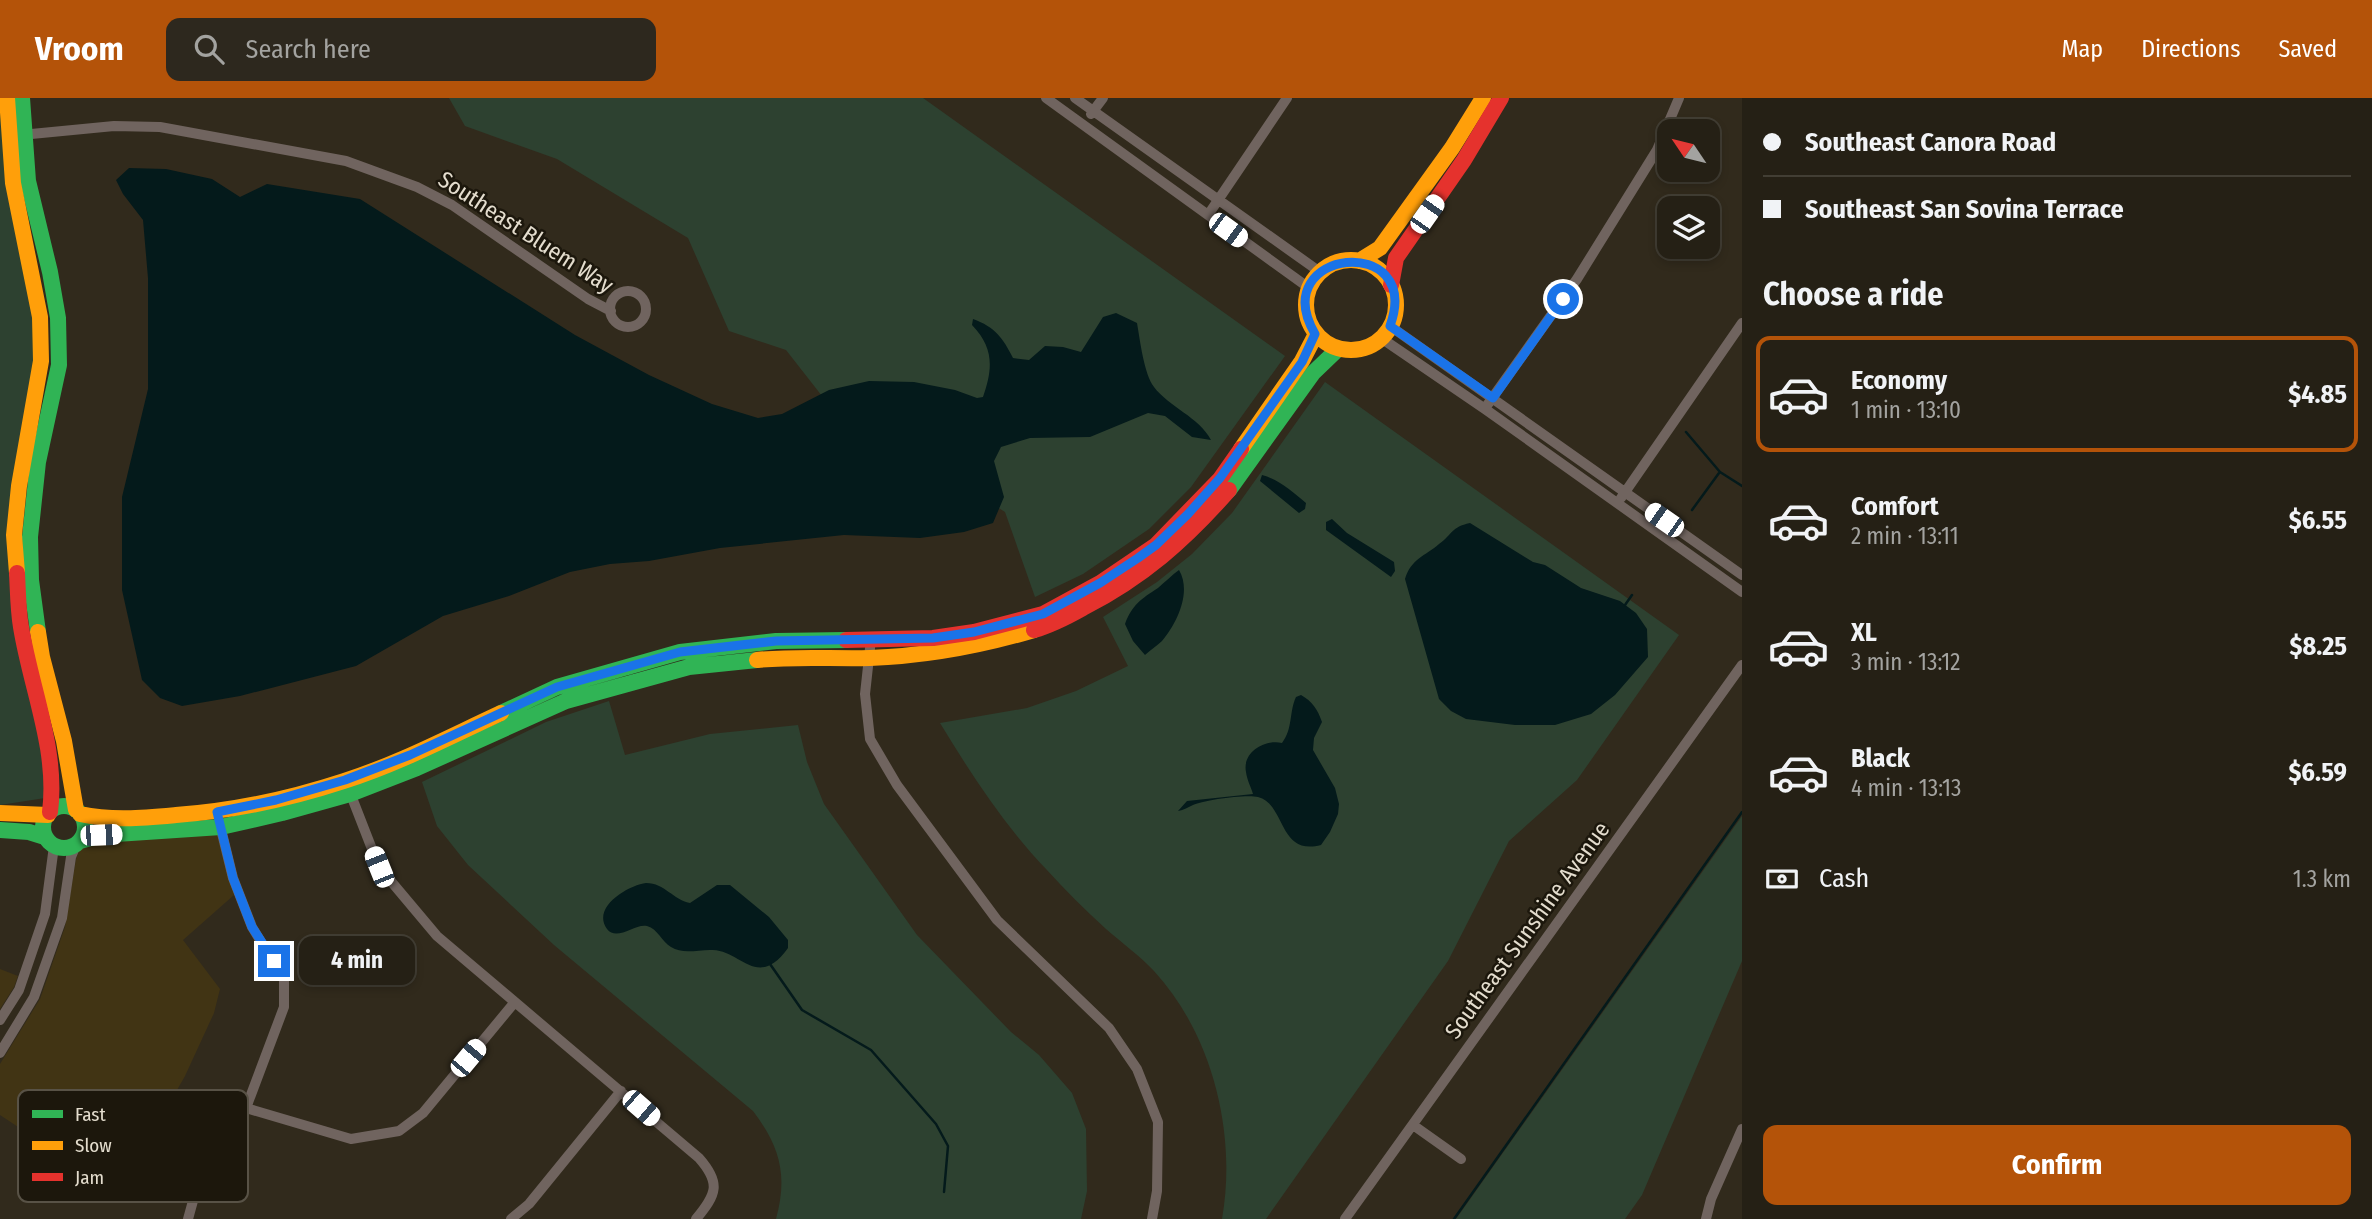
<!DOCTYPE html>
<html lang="en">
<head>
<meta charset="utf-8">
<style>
  body { margin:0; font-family:"Fira Sans Condensed",sans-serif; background:#2d281e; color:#f1f3f6; height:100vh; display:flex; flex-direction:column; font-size:26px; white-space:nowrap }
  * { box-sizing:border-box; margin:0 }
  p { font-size:23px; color:#a3a3a0 }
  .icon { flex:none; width:38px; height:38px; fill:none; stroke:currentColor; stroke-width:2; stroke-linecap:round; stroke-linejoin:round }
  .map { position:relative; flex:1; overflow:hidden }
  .drawer { display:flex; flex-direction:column; background:#252015; width:630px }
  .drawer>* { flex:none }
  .guide { display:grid; align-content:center; height:154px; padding:0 21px; background:#252015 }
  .needle { width:46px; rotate:305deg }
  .controls { position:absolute; left:1657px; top:21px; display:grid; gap:14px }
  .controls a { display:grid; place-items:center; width:63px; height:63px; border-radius:14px; background:#252015; box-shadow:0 4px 10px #0003,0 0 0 2px #423e34; font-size:35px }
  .end { position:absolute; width:32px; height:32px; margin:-16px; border:9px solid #1a73e8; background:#fff; box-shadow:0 0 0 4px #fff }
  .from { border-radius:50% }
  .bubble { position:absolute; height:49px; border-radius:14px; background:#252015; box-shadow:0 4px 10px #0003,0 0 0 2px #423e34; font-size:23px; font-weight:700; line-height:49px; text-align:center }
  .car { position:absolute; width:21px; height:42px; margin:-21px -10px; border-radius:9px; box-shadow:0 0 5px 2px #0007; background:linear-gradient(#fff 24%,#345 0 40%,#fff 0 76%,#345 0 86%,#fff 0) }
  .guide b { display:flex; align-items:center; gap:24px; height:66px; font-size:26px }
  .guide b+b { border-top:2px solid #423e34 }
  .guide i { width:18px; height:18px; background:#f1f3f6 }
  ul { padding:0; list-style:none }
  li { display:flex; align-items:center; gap:21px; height:116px; margin:0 14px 10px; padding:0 7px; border:4px solid transparent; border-radius:14px }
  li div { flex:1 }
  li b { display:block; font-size:26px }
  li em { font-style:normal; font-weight:700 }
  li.on { border-color:#b45309 }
  li>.icon { width:63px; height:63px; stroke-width:1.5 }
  h2 { padding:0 21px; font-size:32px; line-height:84px }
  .pay { display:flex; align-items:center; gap:18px; height:77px; padding:0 21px; font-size:26px }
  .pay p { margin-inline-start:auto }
  .primary-button { display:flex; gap:14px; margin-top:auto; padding:14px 21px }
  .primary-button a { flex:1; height:80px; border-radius:14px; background:#b45309; color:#fff; font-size:28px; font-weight:700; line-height:80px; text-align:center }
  header { display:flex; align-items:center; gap:42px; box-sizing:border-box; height:98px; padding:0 35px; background:#b45309; color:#fff }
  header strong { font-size:33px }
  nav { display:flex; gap:38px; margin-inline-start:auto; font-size:24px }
  .search { width:490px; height:63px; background:#2d281e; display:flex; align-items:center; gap:18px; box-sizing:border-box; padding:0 24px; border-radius:14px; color:#a3a3a0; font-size:26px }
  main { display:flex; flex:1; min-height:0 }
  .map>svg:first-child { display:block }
  .built { fill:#413414 }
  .green { fill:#2d4130 }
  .water { fill:#041a1b }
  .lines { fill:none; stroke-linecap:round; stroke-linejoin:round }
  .stream { stroke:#041a1b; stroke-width:2.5 }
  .street { stroke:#70645f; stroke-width:10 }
  .fast { stroke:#30b455; stroke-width:16 }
  .slow { stroke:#ff9f0a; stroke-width:16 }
  .jam { stroke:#e5322d; stroke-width:16 }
  .route { stroke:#1a73e8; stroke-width:9 }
  .labels { text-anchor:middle; stroke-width:5; stroke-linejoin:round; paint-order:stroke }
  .street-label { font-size:23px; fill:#e4ddce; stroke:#1c170c }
  .key { fill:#1c170c; stroke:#585246; stroke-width:2 }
  .key-label { font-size:19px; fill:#e4ddce }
</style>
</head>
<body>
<header>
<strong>Vroom</strong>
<div class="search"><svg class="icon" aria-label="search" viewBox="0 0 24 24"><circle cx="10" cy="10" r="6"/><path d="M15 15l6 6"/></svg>Search here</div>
<nav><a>Map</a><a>Directions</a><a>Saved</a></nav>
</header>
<main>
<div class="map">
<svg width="1742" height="1121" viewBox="0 0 1742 1121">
  <rect width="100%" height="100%" fill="#312a1c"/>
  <!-- built -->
  <path class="built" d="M217 735 234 797 183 842 220 891 214 915 185 978 118 1095 0 1017V966L40 901 65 829 76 761 80 750 102 742Z
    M0 871 18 878 14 889 0 911Z"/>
  <!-- green -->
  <path class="green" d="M0 0 35 219 36 262 9 436 47 688 45 700 0 707Z
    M449 0H923L1285 258 1191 389 1149 431 1083 476 1035 499 1005 414 822 298 786 252 729 233 688 140 557 61 465 28Z
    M1325 284 1679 537 1577 682 1509 743 1448 863 1266 1121H1222C1237 1037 1213 937 1154 873 1140 858 1122 845 1106 831 1085 812 1065 792 1046 771 1004 727 971 676 940 625L1027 610 1076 593 1128 568 1103 519 1157 484 1192 456 1232 415Z
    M609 603 625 657 710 636 798 627 807 664 824 706 917 837 1011 934 1039 957 1072 995 1086 1031 1087 1093 1081 1121H776C788 1077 780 1049 753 1013L554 847 468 767 437 728 422 684 546 624Z
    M1742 718V863L1642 1097 1625 1121H1456Z"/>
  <!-- water -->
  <path class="water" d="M129 70 166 71 212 81 240 99 267 86 360 101 575 237 649 277 712 306 758 320 782 316 829 292 869 283 914 284 955 292 977 300 983 299C993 270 994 250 972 227L973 221C995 229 1003 240 1013 260L1029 262 1045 248 1063 249 1081 254 1103 219 1116 215 1137 225C1140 242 1144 276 1154 289 1169 309 1199 319 1211 342L1192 339 1165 318 1148 315 1090 339 1030 340 1001 349 994 363 1004 399 993 425 964 434 920 440 844 437 720 450 649 463 610 466 570 474 509 498 443 518 356 568 240 598 182 608 160 600 142 582 122 492V399L148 291V180L143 122 123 96 116 82Z
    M1262 377C1278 381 1293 394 1306 405L1305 411 1299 415 1260 383Z
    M1332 421 1347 435 1394 464 1395 473 1391 479 1326 432V424Z
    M1470 425 1533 464 1545 467 1581 490 1620 503 1636 515 1647 531 1648 559 1615 597 1591 616 1555 627H1515L1466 621 1451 613 1439 601 1405 481C1411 461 1425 458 1439 446 1453 436 1451 429 1470 425Z
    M1179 472C1192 494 1177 525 1162 543 1157 548 1150 552 1145 557L1133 543 1125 526C1132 507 1141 501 1158 490 1165 484 1172 477 1179 472Z
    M1301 597C1312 603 1318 612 1322 624L1314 640 1313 652 1335 690 1339 706 1338 716 1330 734 1321 747C1278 758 1286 706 1258 699 1246 696 1204 702 1193 707 1188 709 1184 712 1178 713L1187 703 1253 696C1251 689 1247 682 1246 674 1242 654 1265 641 1282 645 1293 631 1289 614 1296 599Z
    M646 785C665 785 673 802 690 805L717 787H730L769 819 788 842V850C758 892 741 853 713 852 700 851 683 857 671 849 662 844 658 831 647 828 635 825 617 844 607 831 591 809 629 787 646 785Z"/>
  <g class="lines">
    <!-- stream -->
    <path class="stream" d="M1686 334 1720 374 1742 388
      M1692 412 1719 375
      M1625 507 1632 497
      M770 866 802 912 871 952 936 1026 948 1048 944 1094
      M1454 1121 1742 714"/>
    <!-- street -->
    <path class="street" d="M1046 0 1309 190
      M1075 0 1320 174
      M1091 16 1103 0
      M21 37 114 28 160 29 346 63 417 89 452 107 588 201 611 213
      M1208 117 1287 0
      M610 211a18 18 0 1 1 36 0a18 18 0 1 1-36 0Z
      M1390 228 1742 477
      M1381 240 1485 311 1742 494
      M1488 306 1577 181 1657 52 1679 0
      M1621 400 1742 225
      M871 541 865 596 870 641 897 687 997 822 1109 930 1137 971 1158 1024 1157 1093 1152 1121
      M349 692 379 769 437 838 699 1060C721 1085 717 1096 696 1121
      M0 922 19 892 45 816 54 748
      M0 955 34 899 62 820 71 759 76 747
      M246 1010 351 1041 399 1033 423 1015 514 905
      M1413 1027 1461 1061
      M188 1121 196 1092 246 1010 284 909V881L252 829 233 780 219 723
      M511 1121 529 1106 621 993
      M1345 1121 1742 567
      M1706 1121 1711 1101 1742 1031"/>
    <!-- fast -->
    <path class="fast" d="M22 0 28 83 50 174 58 220 59 267 38 364 30 439 31 482 38 534
      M1229 392 1313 275 1338 251
      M501 615 557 589 680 554 776 543 846 542
      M43 729a21 21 0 1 1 42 0a21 21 0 1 1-42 0Z
      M0 732 29 734 45 739
      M80 743 101 737 221 729 282 715 350 696 417 670 566 603 689 569 757 562"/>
    <!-- slow -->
    <path class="slow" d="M7 0 13 85 40 219 41 263 19 388 14 437 17 475
      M1306 207a45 45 0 1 1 90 0a45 45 0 1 1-90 0Z
      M1359 163 1380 150 1452 50 1483 0
      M1241 351 1302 263 1316 236
      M38 534 42 559 64 643 76 712
      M757 562C795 558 832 561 870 560 927 558 980 548 1034 532
      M0 715 48 717
      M80 716C112 723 143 720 176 717 233 713 289 701 344 683 398 666 449 639 501 615"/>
    <!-- jam -->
    <path class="jam" d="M1391 187 1396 160 1464 62 1501 0
      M17 475C18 493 18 512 21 529 31 591 58 651 50 714
      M1034 532C1052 527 1067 519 1083 510 1143 479 1184 443 1229 392
      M846 542 933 540 974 534 1043 516 1100 485 1156 447 1220 381 1241 351"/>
  </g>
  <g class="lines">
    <!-- route -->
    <path class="route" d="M274 863 252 829 233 780 217 714 276 702 345 682 410 657 557 589 680 554 776 543 933 540 974 534 1043 516 1100 485 1138 460 1156 447 1188 416 1220 380 1302 264 1315 236C1265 150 1424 134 1390 228L1493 300 1563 201"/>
  </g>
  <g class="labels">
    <!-- street labels -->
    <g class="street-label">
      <text transform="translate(526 134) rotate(33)" y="8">Southeast Bluem Way</text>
      <text transform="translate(1527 832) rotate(-54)" y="8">Southeast Sunshine Avenue</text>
    </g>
  </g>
  <!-- legend -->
  <rect x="18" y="992" width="230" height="112" rx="10" class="key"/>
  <rect x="32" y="1012" width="31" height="8" fill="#30b455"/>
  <rect x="32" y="1043" width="31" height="9" fill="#ff9f0a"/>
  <rect x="32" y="1075" width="31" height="8" fill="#e5322d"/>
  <g class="key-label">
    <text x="75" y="1023">Fast</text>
    <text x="75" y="1054">Slow</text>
    <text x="75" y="1086">Jam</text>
  </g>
</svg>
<div class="controls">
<a><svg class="needle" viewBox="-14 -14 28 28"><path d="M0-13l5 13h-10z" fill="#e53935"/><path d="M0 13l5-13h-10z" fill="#a3a3a0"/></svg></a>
<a><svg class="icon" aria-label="layers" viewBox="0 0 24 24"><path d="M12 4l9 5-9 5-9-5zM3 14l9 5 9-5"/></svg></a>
</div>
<i class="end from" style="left:1563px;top:201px"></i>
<i class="end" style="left:274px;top:863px"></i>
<div class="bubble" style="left:299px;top:838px;width:116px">4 min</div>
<i class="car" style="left:1427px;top:116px;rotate:35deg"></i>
<i class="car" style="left:1228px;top:132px;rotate:126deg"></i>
<i class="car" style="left:1664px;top:422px;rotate:305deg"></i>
<i class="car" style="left:101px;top:737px;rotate:88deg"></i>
<i class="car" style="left:379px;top:769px;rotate:338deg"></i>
<i class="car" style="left:468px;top:960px;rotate:40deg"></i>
<i class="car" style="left:641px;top:1010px;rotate:131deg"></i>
</div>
<section class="drawer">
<div class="guide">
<b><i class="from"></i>Southeast Canora Road</b>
<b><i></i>Southeast San Sovina Terrace</b>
</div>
<h2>Choose a ride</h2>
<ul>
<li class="on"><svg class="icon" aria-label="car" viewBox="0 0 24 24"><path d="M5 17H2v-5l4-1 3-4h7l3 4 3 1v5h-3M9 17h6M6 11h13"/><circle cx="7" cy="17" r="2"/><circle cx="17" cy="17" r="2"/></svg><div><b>Economy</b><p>1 min · 13:10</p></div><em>$4.85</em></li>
<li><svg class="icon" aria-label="car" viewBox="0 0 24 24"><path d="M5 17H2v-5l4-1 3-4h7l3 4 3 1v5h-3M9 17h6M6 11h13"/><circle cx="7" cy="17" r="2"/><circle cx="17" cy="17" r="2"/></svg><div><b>Comfort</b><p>2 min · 13:11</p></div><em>$6.55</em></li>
<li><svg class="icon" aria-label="car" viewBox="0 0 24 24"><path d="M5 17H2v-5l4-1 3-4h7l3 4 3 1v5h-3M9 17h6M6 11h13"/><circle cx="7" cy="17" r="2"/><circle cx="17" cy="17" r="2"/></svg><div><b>XL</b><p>3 min · 13:12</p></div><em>$8.25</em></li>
<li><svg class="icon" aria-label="car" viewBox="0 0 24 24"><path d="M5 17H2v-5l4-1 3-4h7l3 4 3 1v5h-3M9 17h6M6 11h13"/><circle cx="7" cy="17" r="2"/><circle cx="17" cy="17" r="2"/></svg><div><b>Black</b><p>4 min · 13:13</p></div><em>$6.59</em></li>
</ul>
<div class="pay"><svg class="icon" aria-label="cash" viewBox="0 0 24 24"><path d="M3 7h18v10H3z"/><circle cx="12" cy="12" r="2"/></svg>Cash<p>1.3 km</p></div>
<div class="primary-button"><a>Confirm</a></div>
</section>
</main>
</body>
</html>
